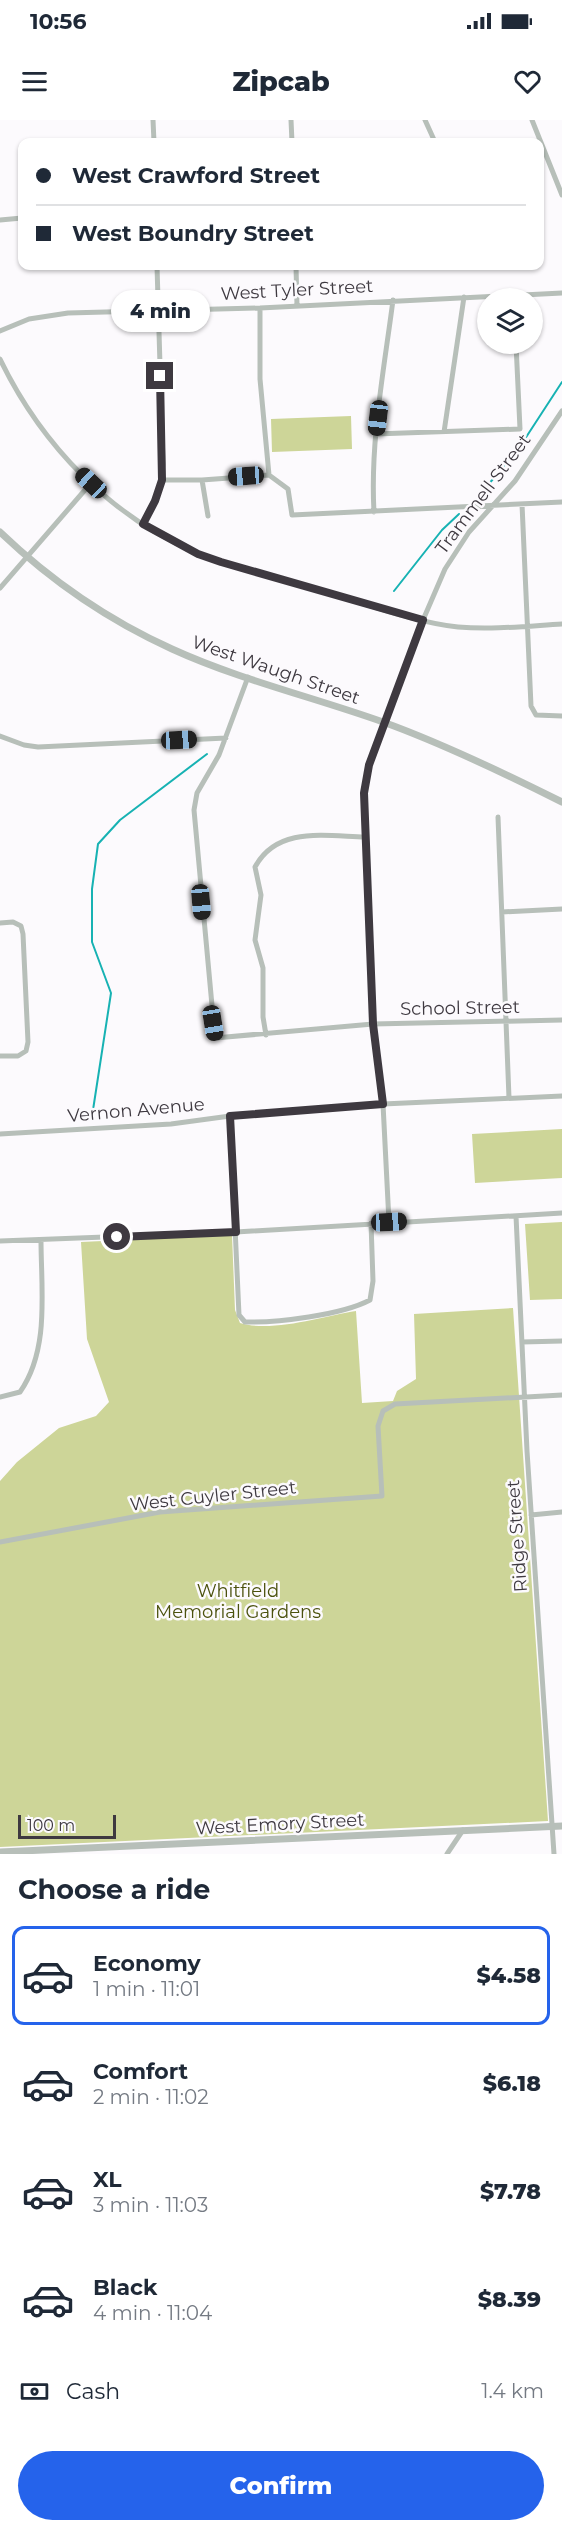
<!DOCTYPE html>
<html lang="en">
<head>
<meta charset="utf-8">
<style>
  body { margin:0; font-family:Montserrat,sans-serif; background:#f2f2f3; color:#1f2937; height:100vh; display:flex; flex-direction:column; font-size:22px; white-space:nowrap }
  * { box-sizing:border-box; margin:0 }
  p { font-size:20px; color:#747a83 }
  .icon { flex:none; width:33px; height:33px; fill:none; stroke:currentColor; stroke-width:2; stroke-linecap:round; stroke-linejoin:round }
  .map { position:relative; height:1734px; overflow:hidden }
  .side { display:flex; flex-direction:column; background:#fff; flex:1 }
  .side>* { flex:none }
  .top-card { position:absolute; left:18px; top:18px; width:526px; height:132px; border-radius:12px; box-shadow:0 2px 4px #0004; display:grid; align-content:center; height:132px; padding:0 18px; background:#fff }
  .buttons { position:absolute; left:477px; top:168px; display:grid; gap:12px }
  .buttons a { display:grid; place-items:center; width:66px; height:66px; border-radius:50%; background:#fff; box-shadow:0 2px 4px #0004; font-size:30px }
  .scale { position:absolute; left:18px; bottom:15px; width:98px; box-sizing:border-box; padding-left:6px; border:3px solid #3e3940; border-top:0; font-size:16px; line-height:21px; white-space:nowrap; color:#3e3940; -webkit-text-stroke:4px #fcfafd; paint-order:stroke }
  .end { position:absolute; width:27px; height:27px; margin:-14px; border:8px solid #3e3940; background:#fff; box-shadow:0 0 0 3px #fff }
  .from { border-radius:50% }
  .bubble { position:absolute; height:42px; border-radius:21px; background:#fff; box-shadow:0 2px 4px #0004; font-size:20px; font-weight:800; line-height:42px; text-align:center }
  .car { position:absolute; width:18px; height:36px; margin:-18px -9px; border-radius:8px; box-shadow:0 0 4px 2px #0007; background:linear-gradient(#222 24%,#8ab4d8 0 40%,#222 0 76%,#8ab4d8 0 86%,#222 0) }
  .top-card b { display:flex; align-items:center; gap:21px; height:57px; font-size:22px }
  .top-card b+b { border-top:2px solid #e0e1e3 }
  .top-card i { width:15px; height:15px; background:#1f2937 }
  ul { padding:0; list-style:none }
  li { display:flex; align-items:center; gap:18px; height:99px; margin:0 12px 9px; padding:0 6px; border:3px solid transparent; border-radius:12px }
  li div { flex:1 }
  li b { display:block; font-size:22px }
  li em { font-style:normal; font-weight:800 }
  li.on { border-color:#2563eb }
  li>.icon { width:54px; height:54px; stroke-width:1.5 }
  h2 { padding:0 18px; font-size:27px; line-height:72px }
  .pay { display:flex; align-items:center; gap:15px; height:66px; padding:0 18px; font-size:22px }
  .pay p { margin-inline-start:auto }
  .cta { display:flex; gap:12px; margin-top:auto; padding:12px 18px }
  .cta a { flex:1; height:69px; border-radius:36px; background:#2563eb; color:#fff; font-size:24px; font-weight:800; line-height:69px; text-align:center }
  .status { display:flex; justify-content:space-between; align-items:center; height:42px; padding:0 30px; background:#fff; direction:ltr }
  .status svg { height:16px; fill:currentColor }
  header { display:flex; justify-content:space-between; align-items:center; height:78px; padding:0 18px; background:#fff; font-size:27px; font-weight:800 }
  .map>svg:first-child { display:block }
  .green { fill:#cdd598 }
  .lines { fill:none; stroke-linecap:round; stroke-linejoin:round }
  .stream { stroke:#17b2b3; stroke-width:2 }
  .minor { stroke:#b7bfb9; stroke-width:5 }
  .tertiary { stroke:#b7bfb9; stroke-width:7 }
  .route { stroke:#3e3940; stroke-width:8 }
  .labels { text-anchor:middle; stroke-width:5; stroke-linejoin:round; paint-order:stroke }
  .street-label { font-size:18px; fill:#3e3940; stroke:#fcfafd }
  .park-label { font-size:18px; fill:#4b510d; stroke:#fcfafd }
</style>
</head>
<body>
<div class="status"><b>10:56</b><svg viewBox="0 0 49 12"><path d="M0 12V9h3v3zM5 12V6h3v6zM10 12V3h3v9zM15 12V0h3v12zM26 1h20v11H26zM47 4h2v5h-2z"/></svg></div>
<header><svg class="icon" aria-label="menu" viewBox="0 0 24 24"><path d="M4 6h16M4 12h16M4 18h16"/></svg>Zipcab<svg class="icon" aria-label="heart" viewBox="0 0 24 24"><path d="M12 20l-8-8c-3-5 5-10 8-4 3-6 11-1 8 4z"/></svg></header>
<div class="map">
<svg width="562" height="1734" viewBox="0 0 562 1734">
  <rect width="100%" height="100%" fill="#fcfafd"/>
  <!-- green -->
  <path class="green" d="M351 296 352 329 272 332 271 299Z
    M562 1009V1058L475 1063 472 1014Z
    M562 1102V1179L530 1180 525 1104Z
    M232 1115 235 1190 240 1203C272 1213 324 1196 356 1191L362 1283 393 1281 397 1271 416 1259 414 1194 513 1188 548 1701 0 1727V1361L17 1342 59 1308 96 1296 109 1282 87 1219 81 1122Z"/>
  <g class="lines">
    <!-- stream -->
    <path class="stream" d="M479 376 521 325 562 262
      M394 471 442 410 459 394
      M93 990 111 873 92 822V769L98 724 120 700 207 634"/>
    <!-- minor -->
    <path class="minor" d="M153 0 154 22
      M291 0 292 22
      M425 0 435 22
      M532 0 562 75
      M0 100 22 98
      M296 146 297 186
      M260 188V259L269 355 288 369 292 395 562 382
      M0 211 29 199 68 193 260 188 562 173
      M0 239C41 324 112 399 200 434 238 449 278 459 317 470 362 482 412 502 458 507 492 510 528 506 562 504
      M444 312 464 177
      M375 314 520 309 516 224
      M162 360H202L269 355
      M202 360 208 396
      M522 384 531 586 536 595 562 596
      M374 392C370 321 384 250 393 180
      M143 404 160 367 163 344 157 146
      M0 468 91 363
      M248 557 219 635 197 673 194 690 215 918 373 904 562 900
      M0 616 24 625 38 627 226 618
      M498 697 509 978
      M502 792 562 789
      M0 803 13 802 21 806 23 814 28 922 26 931 18 936H0
      M266 915 263 897V848L255 820 261 775 255 747C277 706 325 716 365 717
      M230 996 239 1195 245 1202C276 1203 342 1195 370 1180L373 1161 371 1103
      M0 1014 171 1004 230 996 383 984 562 976
      M516 1096 527 1331 554 1734
      M389 1102 383 984 373 904 364 673 369 645 423 500 445 449 469 412 515 361 562 291
      M0 1121 236 1112 562 1093
      M522 1222 562 1221
      M0 1277 20 1272C50 1229 41 1170 41 1120
      M531 1395 562 1392
      M0 1422 160 1392 382 1376 378 1306 383 1291 395 1284 562 1275
      M447 1734 463 1710"/>
    <!-- tertiary -->
    <path class="tertiary" d="M0 412C51 461 108 500 172 529 240 560 313 577 383 602 444 624 504 653 562 682
      M0 1732 562 1706"/>
  </g>
  <g class="lines">
    <!-- route -->
    <path class="route" d="M117 1117 236 1112 230 996 383 984 373 904 364 673 369 645 423 500 221 442 198 434 143 404 155 381 162 360 160 256"/>
  </g>
  <g class="labels">
    <!-- street labels -->
    <g class="street-label">
      <text transform="translate(297 170) rotate(-3)" y="6">West Tyler Street</text>
      <text transform="translate(483 374) rotate(-53)" y="6">Trammell Street</text>
      <text transform="translate(276 550) rotate(19)" y="6">West Waugh Street</text>
      <text transform="translate(460 888) rotate(-1)" y="6">School Street</text>
      <text transform="translate(136 990) rotate(-5)" y="6">Vernon Avenue</text>
      <text transform="translate(213 1376) rotate(-6)" y="6">West Cuyler Street</text>
      <text transform="translate(517 1416) rotate(-94)" y="6">Ridge Street</text>
      <text transform="translate(280 1704) rotate(-3)" y="6">West Emory Street</text>
    </g>
    <!-- park labels -->
    <g class="park-label">
      <text x="238" y="1477">Whitfield<tspan x="238" dy="21">Memorial Gardens</tspan></text>
    </g>
  </g>
</svg>
<div class="buttons">
<a><svg class="icon" aria-label="layers" viewBox="0 0 24 24"><path d="M12 4l9 5-9 5-9-5zM3 14l9 5 9-5"/></svg></a>
</div>
<div class="scale">100 m</div>
<i class="end from" style="left:117px;top:1117px"></i>
<i class="end" style="left:160px;top:256px"></i>
<div class="bubble" style="left:111px;top:170px;width:99px">4 min</div>
<i class="car" style="left:378px;top:298px;rotate:187deg"></i>
<i class="car" style="left:246px;top:356px;rotate:266deg"></i>
<i class="car" style="left:91px;top:363px;rotate:313deg"></i>
<i class="car" style="left:179px;top:620px;rotate:87deg"></i>
<i class="car" style="left:201px;top:782px;rotate:175deg"></i>
<i class="car" style="left:213px;top:903px;rotate:171deg"></i>
<i class="car" style="left:389px;top:1102px;rotate:87deg"></i>
<div class="top-card">
<b><i class="from"></i>West Crawford Street</b>
<b><i></i>West Boundry Street</b>
</div>
</div>
<section class="side">
<h2>Choose a ride</h2>
<ul>
<li class="on"><svg class="icon" aria-label="car" viewBox="0 0 24 24"><path d="M5 17H2v-5l4-1 3-4h7l3 4 3 1v5h-3M9 17h6M6 11h13"/><circle cx="7" cy="17" r="2"/><circle cx="17" cy="17" r="2"/></svg><div><b>Economy</b><p>1 min · 11:01</p></div><em>$4.58</em></li>
<li><svg class="icon" aria-label="car" viewBox="0 0 24 24"><path d="M5 17H2v-5l4-1 3-4h7l3 4 3 1v5h-3M9 17h6M6 11h13"/><circle cx="7" cy="17" r="2"/><circle cx="17" cy="17" r="2"/></svg><div><b>Comfort</b><p>2 min · 11:02</p></div><em>$6.18</em></li>
<li><svg class="icon" aria-label="car" viewBox="0 0 24 24"><path d="M5 17H2v-5l4-1 3-4h7l3 4 3 1v5h-3M9 17h6M6 11h13"/><circle cx="7" cy="17" r="2"/><circle cx="17" cy="17" r="2"/></svg><div><b>XL</b><p>3 min · 11:03</p></div><em>$7.78</em></li>
<li><svg class="icon" aria-label="car" viewBox="0 0 24 24"><path d="M5 17H2v-5l4-1 3-4h7l3 4 3 1v5h-3M9 17h6M6 11h13"/><circle cx="7" cy="17" r="2"/><circle cx="17" cy="17" r="2"/></svg><div><b>Black</b><p>4 min · 11:04</p></div><em>$8.39</em></li>
</ul>
<div class="pay"><svg class="icon" aria-label="cash" viewBox="0 0 24 24"><path d="M3 7h18v10H3z"/><circle cx="12" cy="12" r="2"/></svg>Cash<p>1.4 km</p></div>
<div class="cta"><a>Confirm</a></div>
</section>
</body>
</html>
